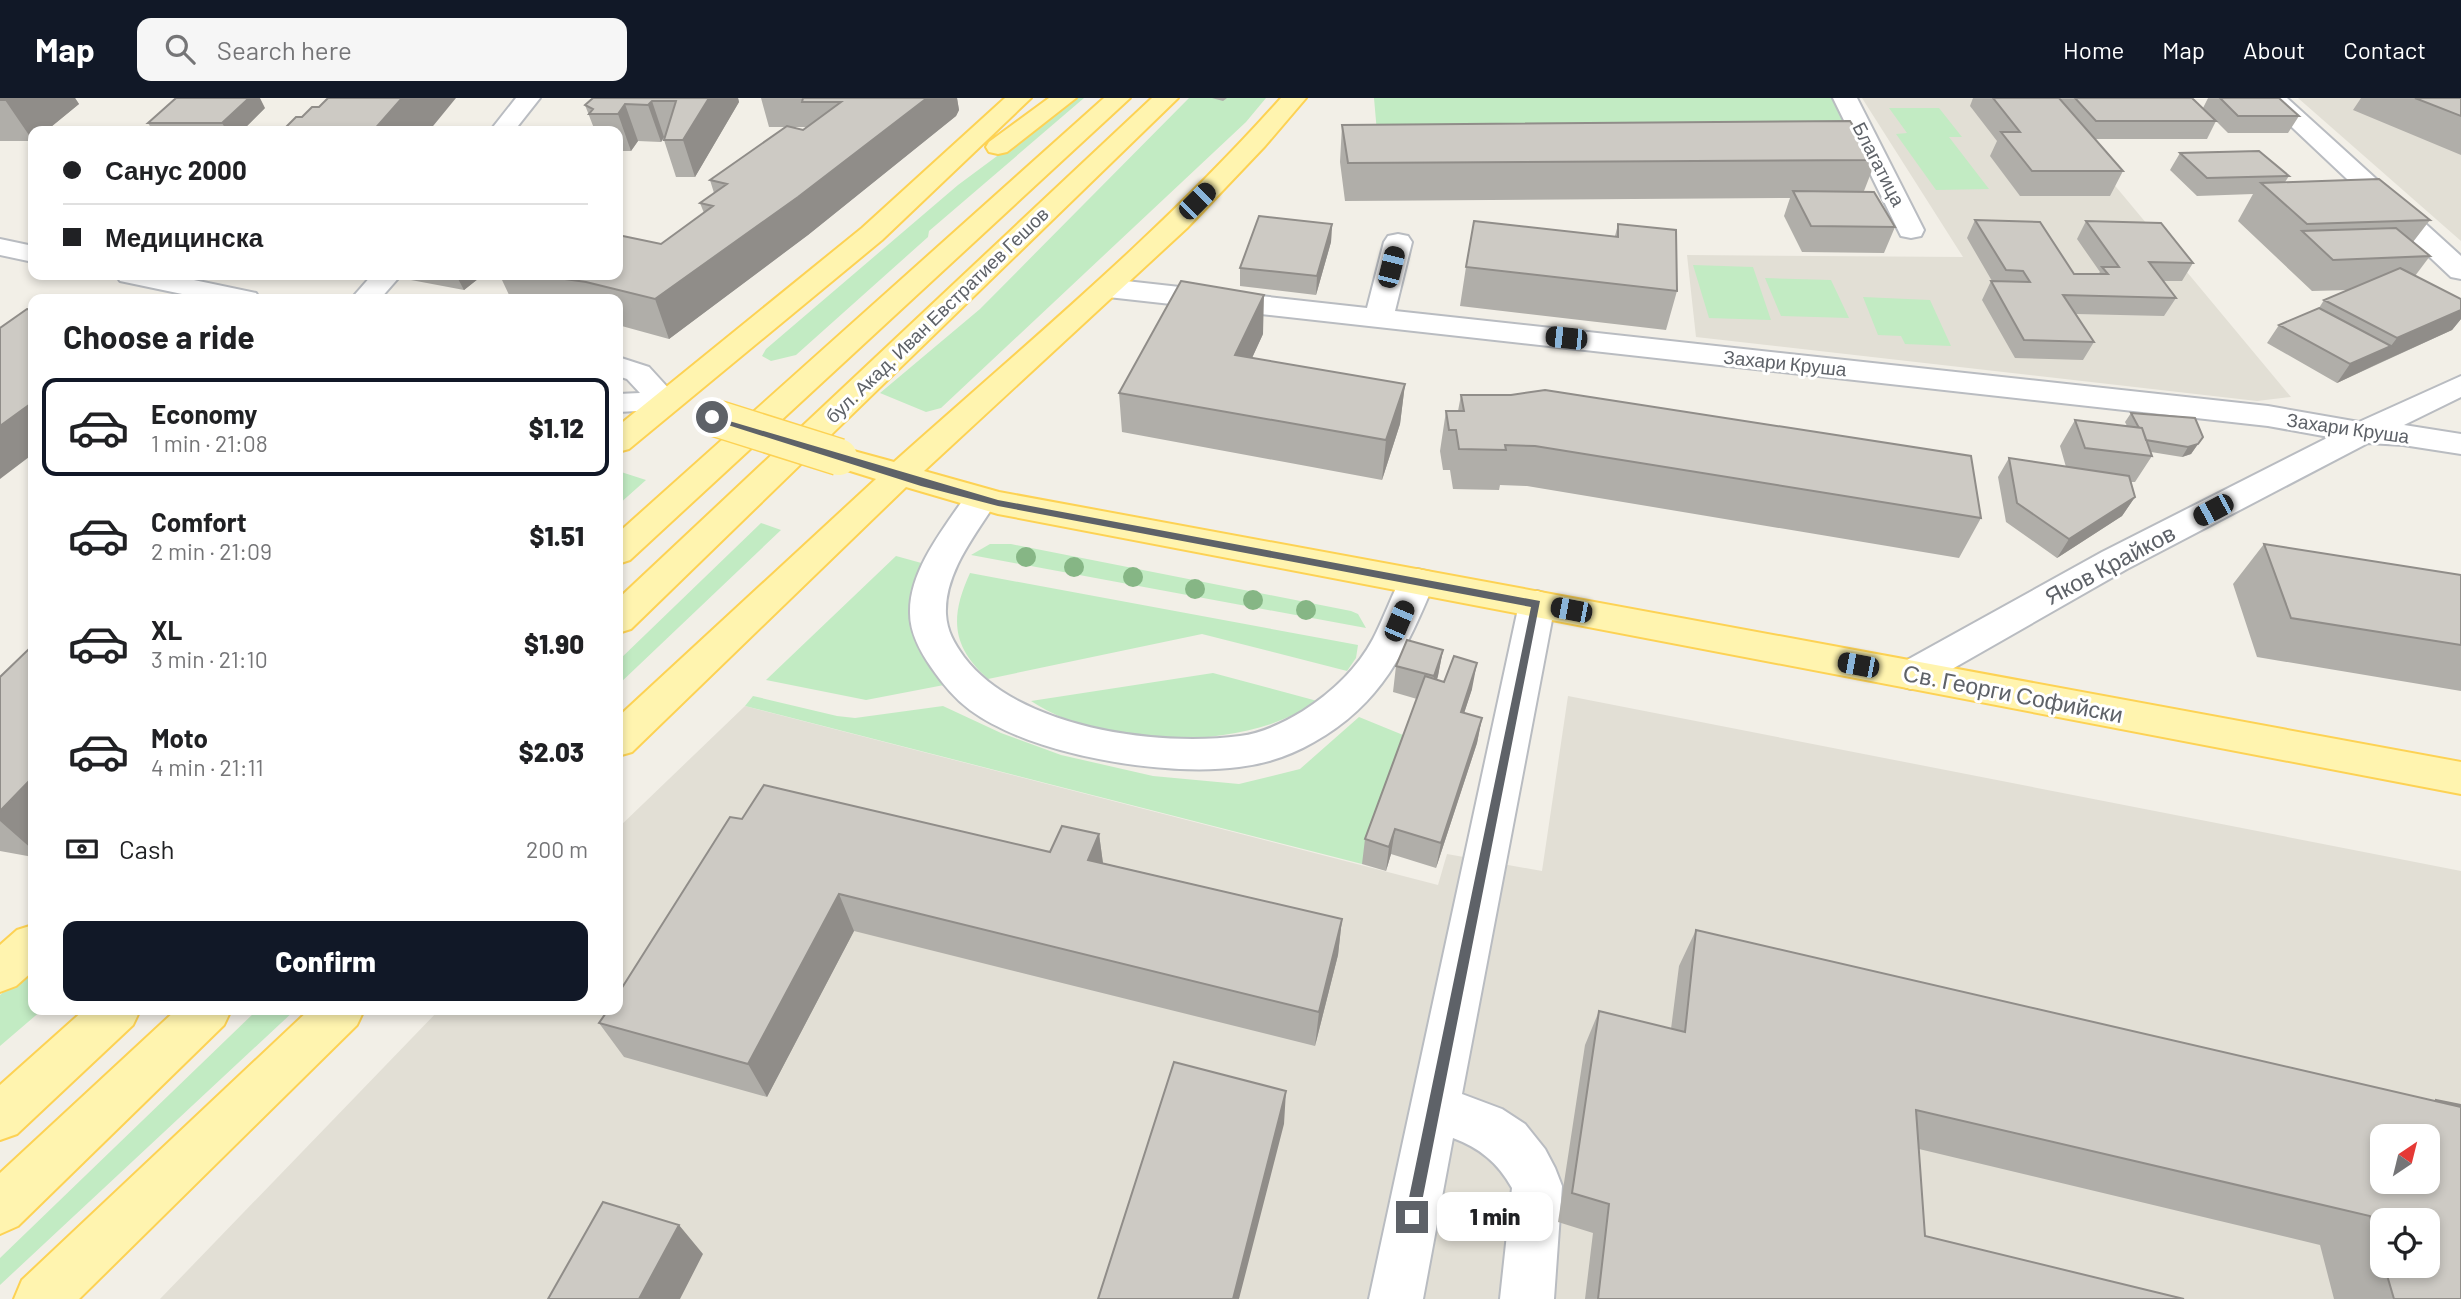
<!DOCTYPE html>
<html lang="en">
<head>
<meta charset="utf-8">
<style>
  body { margin:0; font-family:Barlow,sans-serif; background:#f6f6f6; color:#202124; height:100vh; display:flex; flex-direction:column; font-size:26px; white-space:nowrap }
  * { box-sizing:border-box; margin:0 }
  p { font-size:23px; color:#757577 }
  .icon { flex:none; width:38px; height:38px; fill:none; stroke:currentColor; stroke-width:2; stroke-linecap:round; stroke-linejoin:round }
  .map { position:relative; flex:1; overflow:hidden }
  .side { position:absolute; left:28px; top:196px; width:595px; height:721px; display:flex; flex-direction:column; background:#fff; border-radius:14px; box-shadow:0 4px 10px #0003 }
  .side>* { flex:none }
  .hud { position:absolute; left:28px; top:28px; width:595px; height:154px; border-radius:14px; box-shadow:0 4px 10px #0003; display:grid; align-content:center; height:154px; padding:0 35px; background:#fff }
  .needle { width:46px; rotate:35deg }
  .controls { position:absolute; left:2370px; top:1026px; display:grid; gap:14px }
  .controls a { display:grid; place-items:center; width:70px; height:70px; border-radius:14px; background:#fff; box-shadow:0 4px 10px #0003; font-size:35px }
  .end { position:absolute; width:32px; height:32px; margin:-16px; border:9px solid #5e6268; background:#fff; box-shadow:0 0 0 4px #fff }
  .from { border-radius:50% }
  .bubble { position:absolute; height:49px; border-radius:14px; background:#fff; box-shadow:0 4px 10px #0003; font-size:23px; font-weight:800; line-height:49px; text-align:center }
  .car { position:absolute; width:21px; height:42px; margin:-21px -10px; border-radius:9px; box-shadow:0 0 5px 2px #0007; background:linear-gradient(#222 24%,#8ab4d8 0 40%,#222 0 76%,#8ab4d8 0 86%,#222 0) }
  .hud b { display:flex; align-items:center; gap:24px; height:66px; font-size:26px }
  .hud b+b { border-top:2px solid #e0e0e0 }
  .hud i { width:18px; height:18px; background:#202124 }
  ul { padding:0; list-style:none }
  li { display:flex; align-items:center; gap:21px; height:98px; margin:0 14px 10px; padding:0 21px; border:4px solid transparent; border-radius:14px }
  li div { flex:1 }
  li b { display:block; font-size:26px }
  li em { font-style:normal; font-weight:800 }
  li.on { border-color:#111827 }
  li>.icon { width:63px; height:63px; stroke-width:1.5 }
  h2 { padding:0 35px; font-size:32px; line-height:84px }
  .pay { display:flex; align-items:center; gap:18px; height:77px; padding:0 35px; font-size:26px }
  .pay p { margin-inline-start:auto }
  .action { display:flex; gap:14px; margin-top:auto; padding:14px 35px }
  .action a { flex:1; height:80px; border-radius:14px; background:#111827; color:#fff; font-size:28px; font-weight:800; line-height:80px; text-align:center }
  header { display:flex; align-items:center; gap:42px; box-sizing:border-box; height:98px; padding:0 35px; background:#111827; color:#fff }
  header strong { font-size:33px }
  nav { display:flex; gap:38px; margin-inline-start:auto; font-size:24px }
  .search { width:490px; height:63px; background:#f6f6f6; display:flex; align-items:center; gap:18px; box-sizing:border-box; padding:0 24px; border-radius:14px; color:#757577; font-size:26px }
  .map>svg:first-child { display:block }
  .education { fill:#e2dfd5; fill-rule:evenodd }
  .green { fill:#c2ebc3 }
  .lines { fill:none; stroke-linecap:round; stroke-linejoin:round }
  .minor-casing { stroke:#b9bcc1; stroke-width:4 }
  .major-casing { stroke:#fdd254; stroke-width:4 }
  .minor { fill:#fff; fill-rule:evenodd }
  .major { fill:#fff4af; fill-rule:evenodd }
  .major-bridge-casing { stroke:#fdd254; stroke-width:39; stroke-linecap:butt }
  .major-bridge { stroke:#fff4af; stroke-width:36 }
  .tree { fill:#86b685 }
  .wall { fill:#b0aea9; fill-rule:evenodd }
  .shaded-wall { fill:#908d89 }
  .building { fill:#cdcac4; stroke:#908d89; stroke-width:2; fill-rule:evenodd }
  .route { fill:#5e6268 }
  .labels { text-anchor:middle; stroke-width:6; stroke-linejoin:round; paint-order:stroke }
  .far-street-label { font-size:19px; fill:#5e6268; stroke:#fff }
  .street-label { font-size:23px; fill:#5e6268; stroke:#fff }
</style>
</head>
<body>
<header>
<strong>Map</strong>
<div class="search"><svg class="icon" aria-label="search" viewBox="0 0 24 24"><circle cx="10" cy="10" r="6"/><path d="M15 15l6 6"/></svg>Search here</div>
<nav><a>Home</a><a>Map</a><a>About</a><a>Contact</a></nav>
</header>
<div class="map">
<svg width="2461" height="1201" viewBox="0 0 2461 1201">
  <rect width="100%" height="100%" fill="#f2efe7"/>
  <!-- education -->
  <path class="education" d="M1862 0H2042L2291 299 2257 303 1696 239 1687 157 1963 159Z
    M2298 0H2461V143Z
    M1568 598 2461 773V1201H160L439 912H618V730L745 608 1438 787 1447 756 1542 773ZM2382 1038H2427V1083H2382ZM2382 1122H2427V1167H2382Z"/>
  <!-- green -->
  <path class="green" d="M1075 0H1084L929 133 928 139 796 257 771 263 762 258 766 251 958 87Z
    M1189 0H1266L1246 24 941 310 926 314 880 295 980 211Z
    M1374 0H1845L1870 47 1378 46Z
    M1889 10H1939L1962 39H1949L1989 91 1936 92 1896 36 1907 35Z
    M1693 167 1753 169 1771 222 1709 220Z
    M1765 180 1831 182 1849 220 1781 218Z
    M1863 199 1930 202 1951 248 1905 246 1901 238 1878 237Z
    M618 373 646 382 618 407Z
    M761 425 781 432 618 587V563Z
    M990 446H1011L1351 513 1358 516 1366 530 971 457Z
    M896 458 925 466 916 526 917 547 944 587 866 602 766 582Z
    M970 475 1358 547 1356 560 1347 573 1202 536 988 581C951 548 950 519 970 475Z
    M1213 575 1321 604C1305 611 1288 620 1271 626 1195 650 1099 647 1031 603Z
    M753 598 837 618 855 620 943 608 1001 635 1061 657 1153 678 1239 686 1300 671 1359 619 1408 639 1362 766 745 608Z
    M33 868V912H42L0 948V897Z
    M257 912H295L0 1187V1160Z"/>
  <g class="lines">
    <defs>
      <path id="minor" d="M516 0H540L514 33H490Z
        M1833 0H1857L1924 132 1921 138 1911 140 1901 138 1898 132Z
        M2261 0H2287L2461 158V181L2451 179Z
        M1398 136 1408 138 1412 144 1395 213 2268 308 2359 324 2461 278V299L2404 327 2461 336V356L2403 347 2368 345 2127 471 1924 587 1911 591 1898 587 1892 577 1898 567 2102 454 2329 339 2268 328 1108 199 1098 196 1094 190 1098 184 1108 181 1367 210 1384 144 1388 138Z
        M0 141 33 148V164L0 157Z
        M116 177H170L256 195 260 201H206L120 183Z
        M372 177H401L380 201H351Z
        M618 259 649 269 681 304 676 311 618 314V296L640 295 627 281 618 278Z
        M981 390 993 393 998 401C977 435 944 474 946 516 947 533 954 545 964 559 1018 630 1156 649 1240 638 1263 635 1283 625 1303 613 1331 595 1357 571 1373 541 1384 520 1392 496 1404 474L1417 471 1430 474 1435 483C1406 552 1382 606 1314 644 1292 657 1265 666 1239 669 1164 679 1031 657 970 612 954 600 942 585 931 569 920 553 910 535 910 515 909 471 946 428 969 393Z
        M1537 493 1550 497 1555 506 1462 996 1502 1011 1525 1026 1545 1051 1555 1070 1562 1088 1554 1201H1500L1512 1090C1498 1065 1480 1050 1453 1040L1423 1201H1369L1519 506 1524 497Z"/>
      <path id="major" d="M1005 0H1031L882 142 629 351 618 354V328L862 130Z
        M1049 0H1076L1007 54 998 56 989 54 986 49 989 44Z
        M1104 0H1130L630 462 618 466V435Z
        M1152 0H1178L631 531 618 535V501Z
        M1281 0H1306L1265 48 1187 130 924 373 999 394 2461 664V696L998 416 906 389 632 654 618 658V619L876 381 828 366 823 359 828 352 839 349 894 364C1026 246 1163 133 1281 0Z
        M33 827V873L16 888 0 894V847L17 832Z
        M84 912H140L133 927 17 1036 0 1042V987Z
        M176 912H231L224 927 18 1128 0 1136V1075Z
        M309 912H364L357 927 79 1201H14L22 1182Z"/>
    </defs>
    <!-- minor casing -->
    <use href="#minor" class="minor-casing"/>
    <!-- major casing -->
    <use href="#major" class="major-casing"/>
    <!-- minor -->
    <use href="#minor" class="minor"/>
    <!-- major -->
    <use href="#major" class="major"/>
    <defs>
      <path id="major-bridge" d="M712 319 839 359"/>
    </defs>
    <!-- major-bridge casing -->
    <use href="#major-bridge" class="major-bridge-casing"/>
    <!-- major-bridge -->
    <use href="#major-bridge" class="major-bridge"/>
  </g>
  <!-- trees -->
  <g class="tree">
    <circle cx="1026" cy="459" r="10"/>
    <circle cx="1074" cy="469" r="10"/>
    <circle cx="1133" cy="479" r="10"/>
    <circle cx="1195" cy="491" r="10"/>
    <circle cx="1253" cy="502" r="10"/>
    <circle cx="1306" cy="512" r="10"/>
  </g>
  <!-- wall -->
  <path class="wall" d="M0 0H75L79 6 46 33H33V43H0Z
    M593 0H738L739 4 695 79H676L664 42 665 39 661 44 638 43 631 53H618V33H595L585 7Z
    M761 0H957L959 12 956 18 808 137 669 241 618 227V201H511L502 182 490 179 488 177H618L704 115 700 105 714 95 710 82 785 29H769ZM793 29H806L803 32Z
    M1212 0H1227L1223 3Z
    M1973 0H2192L2216 23 2207 41H2095L2123 73 2110 98H2020L1990 58 1997 43 1970 8Z
    M2208 0H2279L2299 18 2288 35H2228L2203 10Z
    M2361 0H2461V57L2353 12Z
    M265 10 242 33H153L148 25Z
    M1342 27 1876 62 1864 93 1895 129 1884 155 1802 154 1784 118 1790 100 1345 103 1340 64Z
    M2180 55 2289 78 2285 84 2430 122 2413 144 2430 158 2415 178 2461 201V221L2452 232 2337 285 2267 245 2279 227 2319 210 2324 202 2350 192 2312 193 2238 123 2253 96 2197 98 2170 72Z
    M1975 122 2074 176H2098L2100 174 2077 141 2086 123 2193 165 2182 183H2163L2176 200 2164 218 2076 216 2094 244 2083 262 2015 260 1982 202 1991 183H1992L1967 140Z
    M1332 126 1331 144 1316 197 1240 188V170Z
    M1618 126 1677 193 1666 232 1460 208 1466 169 1615 138Z
    M394 177H483L464 192 395 179Z
    M1263 236 1252 260 1405 286 1400 326 1382 382 1122 334 1119 295Z
    M1461 297 1981 420 1959 460 1527 388 1500 387 1499 392 1453 391 1450 372H1443L1440 353 1446 313H1458Z
    M2131 315 2203 339 2191 356 2182 359 2151 354 2152 358 2135 384H2130L2135 399 2122 418 2057 460 2006 424 1998 379 2009 360 2066 369 2060 348 2075 322 2127 328 2125 324Z
    M2264 446 2461 477V593L2257 559 2233 486Z
    M33 547V759L0 753V579Z
    M1443 552 1437 582 1472 591 1464 615 1482 620 1477 645 1436 770 1391 756 1386 773 1362 766 1365 741 1417 601 1393 594 1396 568Z
    M742 721 1050 754 1099 736 1103 765 1342 821 1338 857 1315 948 854 833 767 999 624 959 599 925Z
    M1696 832 2434 1003 2436 1002 2461 1201H2334L2320 1147 1919 1051 1925 1138 2184 1201H1585L1593 1135 1558 1124 1585 947 1599 913 1671 931 1679 868ZM2382 1122 2427 1167H2382Z"/>
  <!-- shaded-wall -->
  <path class="shaded-wall" d="M9 0H75L79 6 46 33H33V43L5 2Z
    M249 0H260L265 10 242 33H227L222 25Z
    M402 0H456L429 33H373Z
    M709 0H738L739 4 695 79 683 42Z
    M927 0H957L959 12 956 18 808 137 669 241 655 201Z
    M652 3 664 39 661 44 648 7Z
    M625 6 638 43 631 53 618 16Z
    M1332 126 1331 144 1316 197 1317 178Z
    M456 177H483L464 192Z
    M1264 197 1263 236 1235 297V257Z
    M2461 212V221L2452 232 2377 266 2397 240Z
    M2391 248 2377 266 2337 285 2350 266Z
    M1405 286 1400 326 1382 382 1386 342Z
    M33 304V326L30 325 33 330V356L0 381V328Z
    M2198 346 2191 356 2182 359 2188 349Z
    M2135 399 2122 418 2057 460 2069 441Z
    M1443 552 1438 578 1429 604 1434 578Z
    M1477 565 1472 591 1456 640 1461 614Z
    M1482 620 1477 645 1436 770 1441 745Z
    M33 679V752L0 723V713Z
    M1395 731 1391 756 1386 773 1389 749Z
    M1099 736 1104 773 1088 762Z
    M839 796 854 833 767 999 748 966Z
    M1342 821 1338 857 1315 948 1319 914Z
    M1286 993 1284 1026 1239 1201H1233Z
    M679 1127 703 1156 680 1201H639Z"/>
  <!-- building -->
  <path class="building" d="M0 0H9L5 2H0Z
    M176 0H249L222 25H148Z
    M328 0H402L373 33H282L296 19H302L312 9H319Z
    M593 0H709L683 42H664L676 3H652L648 7 625 6 618 16H589L593 11 585 7Z
    M803 0H927L798 99 655 201 586 184 537 177H618V137L661 146 713 108 700 105 727 86 710 82 787 28 803 32 841 4H802Z
    M1993 0H2059L2123 73H2032L2001 34H2020Z
    M2075 0H2192L2216 23H2096Z
    M2220 0H2279L2299 18H2238Z
    M2415 0H2461V18Z
    M1850 23 1876 62 1348 65 1342 27Z
    M2259 53 2289 78 2207 80 2180 55Z
    M2379 81 2430 122 2307 126 2261 85Z
    M1793 93 1874 94 1895 129 1811 128Z
    M1259 118 1332 126 1317 178 1240 170Z
    M1975 122 2040 124 2074 176H2108L2102 169H2119L2086 123 2161 125 2193 165 2149 164 2176 200 2063 197 2094 244 2024 242 1991 183 2030 184 2023 173 2006 172Z
    M1474 123 1618 139V126L1676 132 1677 193 1466 169Z
    M2396 130 2430 158 2333 162 2302 133Z
    M2400 170 2461 201V212L2397 240 2324 202Z
    M1181 183 1264 197 1235 257 1405 286 1386 342 1119 295Z
    M2319 210 2391 248 2350 266 2279 227Z
    M27 211 33 212V304L0 328V230Z
    M1545 292 1971 358 1981 420 1535 348 1505 347 1506 352 1459 351 1456 332H1449L1446 313H1464L1461 297H1511Z
    M2131 315 2195 320 2203 339 2198 346 2188 349 2146 342 2142 330H2139Z
    M2075 322 2142 330 2152 358 2085 350Z
    M2009 360 2129 378 2135 399 2069 441 2017 405Z
    M2264 446 2461 477V547L2291 520Z
    M1407 542 1443 552 1434 578 1396 568Z
    M33 547V679L0 713V579Z
    M1454 558 1477 565 1461 614 1482 620 1441 745 1395 731 1389 749 1365 741 1425 578 1444 584Z
    M764 687 1050 754 1062 728 1099 736 1088 762 1342 821 1319 914 839 796 748 966 599 925 608 912H618V896L730 719 742 721Z
    M1696 832 2461 1009V1201H2394L2384 1167H2427V1122H2382V1159L2370 1118 1916 1012 1925 1138 2184 1201H1598L1609 1106 1572 1095 1599 913 1685 934ZM2382 1038H2427V1083H2382Z
    M1174 964 1286 993 1233 1201H1098Z
    M2436 1002 2461 1007V1009L2436 1003Z
    M603 1104 679 1127 639 1201H548Z"/>
  <!-- route -->
  <path class="route" d="M709 317 998 402 1540 503 1418 1124 1412 1127 1407 1124 1405 1119 1531 509 998 408 921 388 709 321Z"/>
  <g class="labels">
    <!-- far-street labels -->
    <g class="far-street-label">
      <text transform="translate(1879 66) rotate(63)" y="7">Благатица</text>
      <text transform="translate(937 217) rotate(-44)" y="7">бул. Акад. Иван Евстратиев Гешов</text>
      <text transform="translate(1785 265) rotate(6)" y="7">Захари Круша</text>
      <text transform="translate(2348 330) rotate(8)" y="7">Захари Круша</text>
    </g>
    <!-- street labels -->
    <g class="street-label">
      <text transform="translate(2110 467) rotate(-28)" y="8">Яков Крайков</text>
      <text transform="translate(2013 596) rotate(11)" y="8">Св. Георги Софийски</text>
    </g>
  </g>
</svg>
<div class="controls">
<a><svg class="needle" viewBox="-14 -14 28 28"><path d="M0-13l5 13h-10z" fill="#e53935"/><path d="M0 13l5-13h-10z" fill="#757577"/></svg></a>
<a><svg class="icon" aria-label="locate" viewBox="0 0 24 24"><circle cx="12" cy="12" r="6"/><path d="M12 2v4M12 18v4M2 12h4M18 12h4"/></svg></a>
</div>
<i class="end from" style="left:712px;top:319px"></i>
<i class="end" style="left:1412px;top:1119px"></i>
<div class="bubble" style="left:1437px;top:1094px;width:116px">1 min</div>
<i class="car" style="left:1197px;top:103px;rotate:45deg"></i>
<i class="car" style="left:1391px;top:169px;rotate:14deg"></i>
<i class="car" style="left:1566px;top:240px;rotate:276deg"></i>
<i class="car" style="left:2213px;top:412px;rotate:242deg"></i>
<i class="car" style="left:1571px;top:512px;rotate:281deg"></i>
<i class="car" style="left:1399px;top:523px;rotate:23deg"></i>
<i class="car" style="left:1858px;top:567px;rotate:281deg"></i>
<div class="hud">
<b><i class="from"></i>Санус 2000</b>
<b><i></i>Медицинска</b>
</div>
<section class="side">
<h2>Choose a ride</h2>
<ul>
<li class="on"><svg class="icon" aria-label="car" viewBox="0 0 24 24"><path d="M5 17H2v-5l4-1 3-4h7l3 4 3 1v5h-3M9 17h6M6 11h13"/><circle cx="7" cy="17" r="2"/><circle cx="17" cy="17" r="2"/></svg><div><b>Economy</b><p>1 min · 21:08</p></div><em>$1.12</em></li>
<li><svg class="icon" aria-label="car" viewBox="0 0 24 24"><path d="M5 17H2v-5l4-1 3-4h7l3 4 3 1v5h-3M9 17h6M6 11h13"/><circle cx="7" cy="17" r="2"/><circle cx="17" cy="17" r="2"/></svg><div><b>Comfort</b><p>2 min · 21:09</p></div><em>$1.51</em></li>
<li><svg class="icon" aria-label="car" viewBox="0 0 24 24"><path d="M5 17H2v-5l4-1 3-4h7l3 4 3 1v5h-3M9 17h6M6 11h13"/><circle cx="7" cy="17" r="2"/><circle cx="17" cy="17" r="2"/></svg><div><b>XL</b><p>3 min · 21:10</p></div><em>$1.90</em></li>
<li><svg class="icon" aria-label="car" viewBox="0 0 24 24"><path d="M5 17H2v-5l4-1 3-4h7l3 4 3 1v5h-3M9 17h6M6 11h13"/><circle cx="7" cy="17" r="2"/><circle cx="17" cy="17" r="2"/></svg><div><b>Moto</b><p>4 min · 21:11</p></div><em>$2.03</em></li>
</ul>
<div class="pay"><svg class="icon" aria-label="cash" viewBox="0 0 24 24"><path d="M3 7h18v10H3z"/><circle cx="12" cy="12" r="2"/></svg>Cash<p>200 m</p></div>
<div class="action"><a>Confirm</a></div>
</section>
</div>
</body>
</html>
